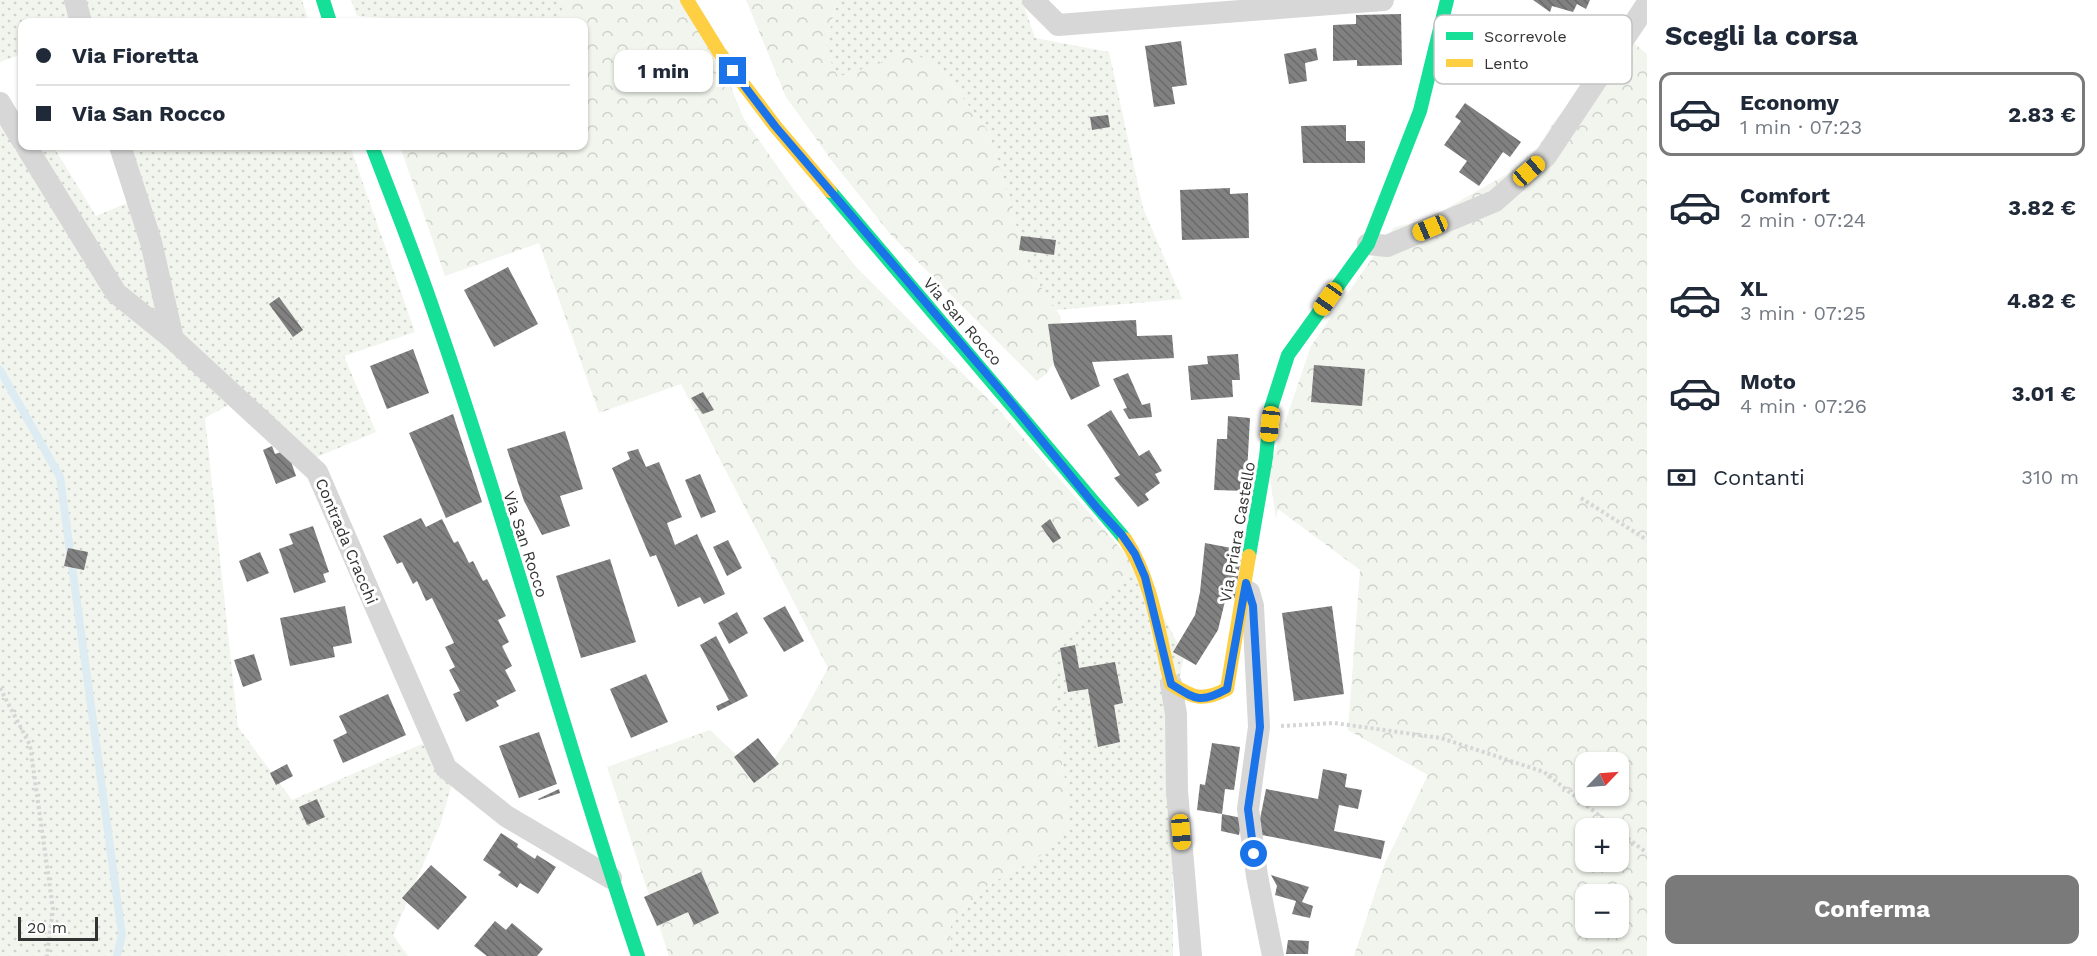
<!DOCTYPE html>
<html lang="it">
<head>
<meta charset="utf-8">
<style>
  body { margin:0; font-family:"Work Sans",sans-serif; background:#f6f6f7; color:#1f2937; height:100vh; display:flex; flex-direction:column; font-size:22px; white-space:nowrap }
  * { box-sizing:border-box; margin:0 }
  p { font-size:20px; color:#747a83 }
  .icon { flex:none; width:33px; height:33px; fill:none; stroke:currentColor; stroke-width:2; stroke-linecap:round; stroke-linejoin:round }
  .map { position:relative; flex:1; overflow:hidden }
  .sheet { display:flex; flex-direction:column; background:#fff; width:450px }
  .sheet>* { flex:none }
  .top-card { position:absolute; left:18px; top:18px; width:570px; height:132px; border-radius:12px; box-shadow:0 2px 4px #0004; display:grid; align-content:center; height:132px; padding:0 18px; background:#fff }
  .needle { width:39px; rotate:65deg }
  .buttons { position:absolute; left:1575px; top:752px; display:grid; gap:12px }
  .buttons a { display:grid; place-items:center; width:54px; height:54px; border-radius:12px; background:#fff; box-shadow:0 2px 4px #0004; font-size:30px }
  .scale { position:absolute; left:18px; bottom:15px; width:80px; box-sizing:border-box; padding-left:6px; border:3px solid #333; border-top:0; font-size:16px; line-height:21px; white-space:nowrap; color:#333; -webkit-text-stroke:4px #fff; paint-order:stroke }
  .end { position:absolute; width:27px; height:27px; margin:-14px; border:8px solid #1a73e8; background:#fff; box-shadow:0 0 0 3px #fff }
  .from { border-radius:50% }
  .bubble { position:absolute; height:42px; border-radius:12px; background:#fff; box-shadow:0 2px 4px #0004; font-size:20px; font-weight:700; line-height:42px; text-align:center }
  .car { position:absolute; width:18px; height:36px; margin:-18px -9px; border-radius:8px; box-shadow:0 0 4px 2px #0007; background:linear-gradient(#f5c518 24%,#345 0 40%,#f5c518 0 76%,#345 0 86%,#f5c518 0) }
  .top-card b { display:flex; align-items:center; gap:21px; height:57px; font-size:22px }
  .top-card b+b { border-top:2px solid #e0e1e3 }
  .top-card i { width:15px; height:15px; background:#1f2937 }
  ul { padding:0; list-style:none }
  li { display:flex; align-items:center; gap:18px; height:84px; margin:0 12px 9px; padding:0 6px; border:3px solid transparent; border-radius:12px }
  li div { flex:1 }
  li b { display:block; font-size:22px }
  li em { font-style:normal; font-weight:700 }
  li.on { border-color:#7a7a7a }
  li>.icon { width:54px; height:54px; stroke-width:1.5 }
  h2 { padding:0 18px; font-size:27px; line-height:72px }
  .pay { display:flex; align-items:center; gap:15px; height:66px; padding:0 18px; font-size:22px }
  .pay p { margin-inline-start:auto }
  .primary-button { display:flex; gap:12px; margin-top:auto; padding:12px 18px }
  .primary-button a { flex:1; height:69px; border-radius:12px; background:#7a7a7a; color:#fff; font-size:24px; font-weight:700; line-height:69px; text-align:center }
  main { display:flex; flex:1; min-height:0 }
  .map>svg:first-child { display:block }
  .grass { fill:url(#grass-dots) }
  .forest { fill:url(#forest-crowns); fill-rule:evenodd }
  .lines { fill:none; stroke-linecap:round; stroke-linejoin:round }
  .stream { stroke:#ddebf3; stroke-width:8 }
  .building { fill:url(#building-back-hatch) }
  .path { stroke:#d6d6d6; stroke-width:4; stroke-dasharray:3 3; stroke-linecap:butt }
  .street { stroke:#d7d7d7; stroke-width:22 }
  .fast { stroke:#16e098; stroke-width:14 }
  .slow { stroke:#ffcf43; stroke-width:14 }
  .route { stroke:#1a73e8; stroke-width:8 }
  .labels { text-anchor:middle; stroke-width:6; stroke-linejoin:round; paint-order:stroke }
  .street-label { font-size:16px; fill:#333; stroke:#fff }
  .key { fill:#fff; stroke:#c2c2c2; stroke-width:1.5 }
  .key-label { font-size:16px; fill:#333 }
</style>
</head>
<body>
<main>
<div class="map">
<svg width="1647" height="956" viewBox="0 0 1647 956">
  <defs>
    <pattern id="grass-dots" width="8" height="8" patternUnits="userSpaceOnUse" patternTransform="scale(1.5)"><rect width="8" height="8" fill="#f1f5ed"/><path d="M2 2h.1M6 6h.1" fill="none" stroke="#cfd2cc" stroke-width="1.8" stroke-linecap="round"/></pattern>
    <pattern id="forest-crowns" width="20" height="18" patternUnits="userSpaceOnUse" patternTransform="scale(1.5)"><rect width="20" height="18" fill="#f1f5ed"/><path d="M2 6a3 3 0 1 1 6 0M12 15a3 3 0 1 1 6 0" fill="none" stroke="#cfd2cc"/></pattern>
    <pattern id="building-back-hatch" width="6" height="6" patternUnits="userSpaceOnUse" patternTransform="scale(1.5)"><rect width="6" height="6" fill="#818181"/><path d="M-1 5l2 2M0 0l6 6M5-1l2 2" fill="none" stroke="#6a6a6a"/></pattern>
  </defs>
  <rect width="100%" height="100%" fill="#fff"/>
  <!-- grass -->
  <path class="grass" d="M0 0H302L309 22H22V54L0 62Z
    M351 0H560L566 22H387L383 18 357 16Z
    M837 0H1022L1035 38 1109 52 1143 208 1182 299 1056 310 1029 269 989 132 941 70 873 66 838 77 825 50Z
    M22 108V146H53L96 216 139 198 116 146H350L415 332 344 356 376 432 308 461 239 399 205 418 238 727 292 800 422 744 457 767 440 825 393 935 408 956H0V119Z
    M1136 566 1184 655 1172 720 1173 956H950L951 923 988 885 1040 856 1067 794 1057 730V650Z"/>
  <!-- forest -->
  <path class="forest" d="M560 0H695L744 119 794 190 857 268 997 408 1136 566 1057 650V730L1067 794V828L1040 856 988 885 951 923 950 956H669L607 767 710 730 761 778 797 725 828 668 681 384 599 413 539 243 445 276 400 146H584V22H566Z
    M746 0H837L825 49 838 77 873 66 910 50 941 70 989 132 1029 269 1061 317 1056 359 1046 374 1037 381 891 235 832 161 786 97Z
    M1627 37 1647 54V956H1354L1385 863 1428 775 1348 730 1360 570 1278 509 1276 519 1269 469 1311 346 1394 227 1424 221 1509 173 1539 146 1554 122ZM1586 762H1618V795H1586ZM1586 828H1618V861H1586ZM1586 894H1618V927H1586Z"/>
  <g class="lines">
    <!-- stream -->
    <path class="stream" d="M0 370 60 477 122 935 117 956"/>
  </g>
  <!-- building -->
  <path class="building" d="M1533 0H1590L1586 9 1577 4 1573 12 1552 6 1550 12Z
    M1401 14 1402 65 1357 66V60L1333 61V25L1356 24V15Z
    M1181 41 1187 85 1172 87 1175 104 1154 107 1145 46Z
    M1316 48 1318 60 1305 63 1307 81 1289 84 1284 54Z
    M1465 103 1521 142 1510 157 1503 152 1479 186 1459 172 1467 161 1444 145 1461 121 1455 117Z
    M1108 115 1110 127 1092 130 1090 117Z
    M1346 125V141H1365V163H1303L1301 126Z
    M1230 188V194L1248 193 1249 238 1182 240 1180 190Z
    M1021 236 1056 240 1054 255 1019 250Z
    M508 267 538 324 494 347 464 290Z
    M279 297 303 330 293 337 269 304Z
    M1136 320 1137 336 1172 335 1174 358 1092 362 1100 386 1071 400 1054 365 1048 324Z
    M413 349 429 393 387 409 370 366Z
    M1238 354 1240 380H1232L1233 397 1191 400 1188 366 1208 364 1207 356Z
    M1314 365 1365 369 1362 406 1311 402Z
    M1128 373 1142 405 1150 403 1152 417 1129 419 1123 409 1127 408 1113 379Z
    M703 392 714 410 703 414 691 398Z
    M1111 410 1139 456 1149 450 1162 471 1155 474 1160 483 1145 494 1149 500 1138 507 1114 478 1120 475 1087 425Z
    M453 414 482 502 446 518 409 433Z
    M1228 416 1250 418 1246 491 1214 490 1217 439H1227Z
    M565 431 583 489 560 496 570 526 542 535 524 501 507 449Z
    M272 446 275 454 287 450 296 476 276 484 263 450Z
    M638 449 646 467 659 462 682 517 667 523 675 545 697 534 725 594 704 604 700 597 678 607 656 555 650 557 612 468 630 459 627 452Z
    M700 474 716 512 701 518 685 480Z
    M421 518 426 527 442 519 454 543 458 541 469 563 473 561 483 581 487 579 506 616 498 620 509 642 502 646 512 666 505 670 516 691 496 701 499 706 466 722 453 694 460 691 449 670 455 667 445 647 454 643 432 598 426 601 417 581 413 584 402 562 397 564 383 536Z
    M1050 519 1061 538 1053 543 1041 526Z
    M313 526 329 572 323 574 326 582 294 593 279 549 293 544 289 534Z
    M728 540 742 568 727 576 713 547Z
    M1205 543 1242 550 1235 598 1226 597 1218 630 1196 665 1173 652 1195 615 1200 592Z
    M68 548 88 552 84 570 64 566Z
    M260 552 269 573 247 582 239 561Z
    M610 559 636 642 581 658 556 576Z
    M345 606 352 643 333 647 335 657 290 666 280 618Z
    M785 606 804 641 784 652 763 618Z
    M1332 606 1344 694 1294 701 1282 613Z
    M737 612 748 633 729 644 718 623Z
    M716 636 748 696 718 711 716 706 729 700 700 645Z
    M1075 645 1079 668 1115 662 1123 703 1114 705 1120 742 1098 747 1088 689 1068 692 1060 648Z
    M254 654 262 680 243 687 234 660Z
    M646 674 668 722 631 738 610 689Z
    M388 694 406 735 343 763 333 740 347 733 339 716Z
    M539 732 557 784 519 798 499 746Z
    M758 738 779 764 754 783 734 757Z
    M1212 743 1240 747 1234 790 1225 789 1222 814 1197 810 1200 784 1205 785Z
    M287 764 293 776 276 785 270 773Z
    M1323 769 1347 774 1345 787 1362 790 1358 809 1339 805 1334 831 1385 841 1381 859 1257 834 1266 789 1318 799Z
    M559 789 560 793 539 800 538 799Z
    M317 799 325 817 307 825 299 807Z
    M1222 814 1242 818 1239 835 1221 831Z
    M501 833 518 844 517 847 535 859 537 855 556 867 538 894 520 883 517 888 498 875 501 872 483 860Z
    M431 865 467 897 438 930 402 898Z
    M701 872 719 913 694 925 688 912 657 926 644 897Z
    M1271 875 1309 887 1302 902 1313 906 1310 918 1292 914 1296 901 1275 895 1277 886Z
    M495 921 506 930 512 923 543 949 537 956H487L474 946Z
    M1288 940 1309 941 1308 954H1286Z"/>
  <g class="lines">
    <!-- path -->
    <path class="path" d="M1581 498 1647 540
      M0 688 30 745 53 909 47 956
      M1281 726 1334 723 1441 738 1544 772 1615 828
      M1618 831 1647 853"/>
    <!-- street -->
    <path class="street" d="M75 0 81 22
      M1033 0 1058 25 1383 0
      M0 103 22 140
      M26 146 116 293 173 339 317 472 446 768 506 816 611 878
      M120 146 151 242 173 339
      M1368 244 1387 246 1495 201 1546 156 1647 4
      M1249 592 1253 606 1259 727 1248 809 1257 876 1273 956
      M1171 684 1176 714 1177 791 1191 956"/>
    <!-- fast -->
    <path class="fast" d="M323 0 330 22
      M372 146C393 201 415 256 434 312 508 524 566 743 638 956
      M830 191 1125 539
      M1249 556 1266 457 1271 408 1288 355 1368 244 1420 111 1447 0"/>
    <!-- slow -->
    <path class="slow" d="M687 0 719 52 775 126 830 191
      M1125 539C1153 581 1159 636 1171 684 1194 698 1202 702 1227 689L1249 556"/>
  </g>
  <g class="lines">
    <!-- route -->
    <path class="route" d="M733 71 775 126 1008 399 1097 508 1122 535 1135 554 1145 577 1171 684C1195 699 1200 704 1227 689L1246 583 1253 606 1260 727 1248 809 1254 854"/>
  </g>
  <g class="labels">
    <!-- street labels -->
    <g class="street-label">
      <text transform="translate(963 321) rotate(49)" y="6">Via San Rocco</text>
      <text transform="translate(1237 532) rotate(-80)" y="6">Via Priara Castello</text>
      <text transform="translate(347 541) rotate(67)" y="6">Contrada Cracchi</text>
      <text transform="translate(526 544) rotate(72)" y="6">Via San Rocco</text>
    </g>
  </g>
  <!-- legend -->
  <rect x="1434" y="15" width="198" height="69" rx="9" class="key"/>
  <rect x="1446" y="32" width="27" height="8" fill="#16e098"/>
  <rect x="1446" y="59" width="27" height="8" fill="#ffcf43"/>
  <g class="key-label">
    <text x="1484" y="42">Scorrevole</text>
    <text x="1484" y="69">Lento</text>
  </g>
</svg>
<div class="buttons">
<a><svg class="needle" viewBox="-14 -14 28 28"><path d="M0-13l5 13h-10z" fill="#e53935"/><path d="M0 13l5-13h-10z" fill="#747a83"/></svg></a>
<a>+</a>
<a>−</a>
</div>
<div class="scale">20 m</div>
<i class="end from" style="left:1254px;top:854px"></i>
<i class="end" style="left:733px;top:71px"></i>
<div class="bubble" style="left:614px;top:50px;width:99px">1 min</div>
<i class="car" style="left:1529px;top:171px;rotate:49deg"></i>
<i class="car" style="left:1430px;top:228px;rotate:247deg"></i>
<i class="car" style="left:1328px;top:299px;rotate:215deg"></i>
<i class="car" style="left:1270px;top:424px;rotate:186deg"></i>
<i class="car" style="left:1181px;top:832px;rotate:175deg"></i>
<div class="top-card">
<b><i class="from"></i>Via Fioretta</b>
<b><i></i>Via San Rocco</b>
</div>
</div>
<section class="sheet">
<h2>Scegli la corsa</h2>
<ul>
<li class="on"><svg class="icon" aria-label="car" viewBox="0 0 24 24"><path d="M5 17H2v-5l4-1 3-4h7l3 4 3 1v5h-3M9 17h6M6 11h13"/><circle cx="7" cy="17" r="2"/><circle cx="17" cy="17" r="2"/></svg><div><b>Economy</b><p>1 min · 07:23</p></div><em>2.83 €</em></li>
<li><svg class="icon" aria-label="car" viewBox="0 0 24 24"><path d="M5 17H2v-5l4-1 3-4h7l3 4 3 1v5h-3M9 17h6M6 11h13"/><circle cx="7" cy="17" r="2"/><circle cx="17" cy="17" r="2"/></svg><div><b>Comfort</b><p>2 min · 07:24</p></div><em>3.82 €</em></li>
<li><svg class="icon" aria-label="car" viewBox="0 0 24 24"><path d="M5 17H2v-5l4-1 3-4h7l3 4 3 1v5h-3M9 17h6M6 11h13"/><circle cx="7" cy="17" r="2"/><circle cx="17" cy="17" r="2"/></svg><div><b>XL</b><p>3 min · 07:25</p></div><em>4.82 €</em></li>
<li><svg class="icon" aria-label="car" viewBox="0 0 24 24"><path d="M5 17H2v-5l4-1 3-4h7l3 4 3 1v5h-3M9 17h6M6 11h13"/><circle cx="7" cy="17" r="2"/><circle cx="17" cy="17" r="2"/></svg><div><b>Moto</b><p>4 min · 07:26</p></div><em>3.01 €</em></li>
</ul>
<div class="pay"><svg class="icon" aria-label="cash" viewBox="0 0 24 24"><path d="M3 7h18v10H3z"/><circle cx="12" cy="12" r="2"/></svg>Contanti<p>310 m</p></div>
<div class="primary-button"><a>Conferma</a></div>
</section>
</main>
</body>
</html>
